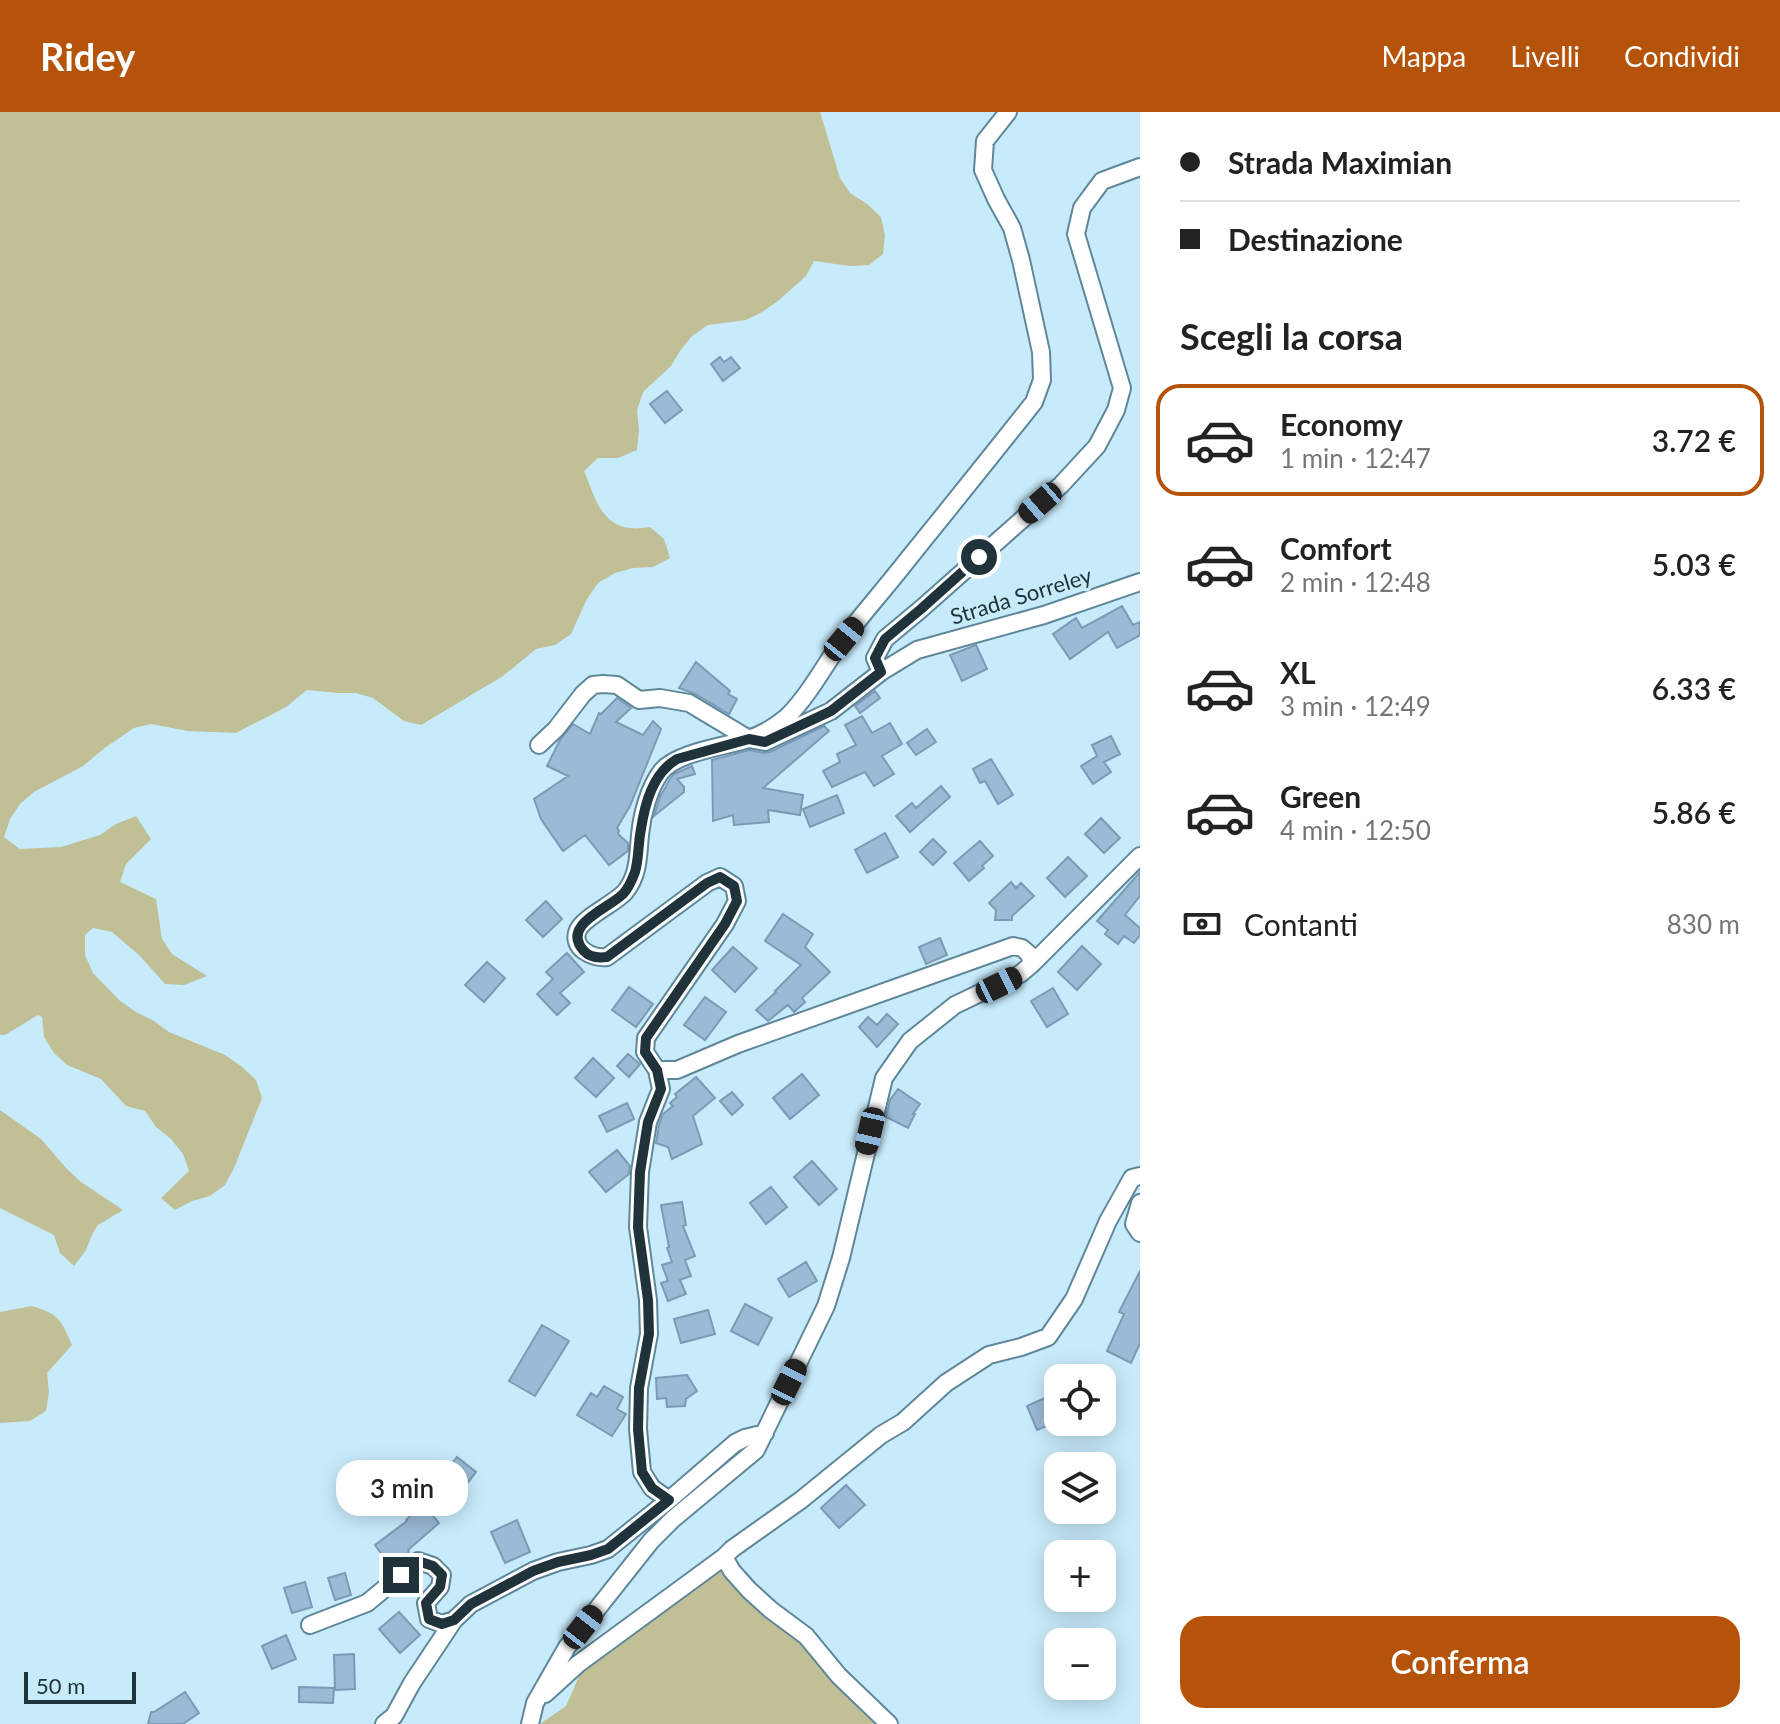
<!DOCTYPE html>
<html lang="it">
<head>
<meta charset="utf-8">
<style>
  body { margin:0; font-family:Lato,sans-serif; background:#f6f6f6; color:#222; height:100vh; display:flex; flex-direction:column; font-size:30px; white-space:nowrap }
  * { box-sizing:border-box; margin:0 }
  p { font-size:26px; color:#767676 }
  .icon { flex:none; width:44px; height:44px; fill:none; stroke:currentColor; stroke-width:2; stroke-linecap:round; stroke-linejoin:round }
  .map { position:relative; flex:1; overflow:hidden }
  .panel { display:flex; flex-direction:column; background:#fff; width:640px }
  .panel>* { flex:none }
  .top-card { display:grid; align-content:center; height:176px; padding:0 40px; background:#fff }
  .buttons { position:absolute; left:1044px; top:1252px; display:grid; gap:16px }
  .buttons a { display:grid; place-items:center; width:72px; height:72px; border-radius:16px; background:#fff; box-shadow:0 4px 20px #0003; font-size:40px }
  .scale { position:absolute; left:24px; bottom:20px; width:112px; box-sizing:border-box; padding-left:8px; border:4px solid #21333a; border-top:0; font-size:22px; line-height:28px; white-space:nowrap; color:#21333a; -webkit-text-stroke:6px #c8ebfb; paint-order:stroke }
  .end { position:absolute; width:36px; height:36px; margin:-18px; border:10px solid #21333a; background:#fff; box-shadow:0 0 0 4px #fff }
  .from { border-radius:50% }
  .bubble { position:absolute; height:56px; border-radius:24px; background:#fff; box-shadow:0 4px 20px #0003; font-size:26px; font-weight:600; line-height:56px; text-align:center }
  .car { position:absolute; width:24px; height:48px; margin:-24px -12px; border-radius:10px; box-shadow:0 0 6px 2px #0007; background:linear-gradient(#222 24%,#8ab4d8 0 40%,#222 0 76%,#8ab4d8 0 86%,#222 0) }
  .top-card b { display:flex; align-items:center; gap:28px; height:76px; font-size:30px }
  .top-card b+b { border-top:2px solid #e0e0e0 }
  .top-card i { width:20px; height:20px; background:#222 }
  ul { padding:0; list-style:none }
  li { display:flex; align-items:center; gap:24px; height:112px; margin:0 16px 12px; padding:0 24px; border:4px solid transparent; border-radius:24px }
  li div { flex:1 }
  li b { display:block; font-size:30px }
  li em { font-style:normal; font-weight:600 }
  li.on { border-color:#b45309 }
  li>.icon { width:72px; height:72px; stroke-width:1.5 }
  h2 { padding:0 40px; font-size:36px; line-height:96px }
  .pay { display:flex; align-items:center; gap:20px; height:88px; padding:0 40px; font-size:30px }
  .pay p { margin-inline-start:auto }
  .primary-button { display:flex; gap:16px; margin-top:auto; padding:16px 40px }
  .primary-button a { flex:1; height:92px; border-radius:24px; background:#b45309; color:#fff; font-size:32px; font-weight:600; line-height:92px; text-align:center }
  header { display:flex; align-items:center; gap:48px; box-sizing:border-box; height:112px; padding:0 40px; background:#b45309; color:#fff }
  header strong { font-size:38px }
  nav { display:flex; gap:44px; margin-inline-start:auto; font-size:28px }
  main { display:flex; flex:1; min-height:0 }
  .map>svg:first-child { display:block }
  .green { fill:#c0bf95 }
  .building { fill:#9bbad6; stroke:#7c9ab6; stroke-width:2 }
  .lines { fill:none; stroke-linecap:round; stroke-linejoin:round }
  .minor-casing { stroke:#5e889a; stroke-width:20 }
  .minor { stroke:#fff; stroke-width:16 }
  .route { stroke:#21333a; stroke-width:10 }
  .labels { text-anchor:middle; stroke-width:6; stroke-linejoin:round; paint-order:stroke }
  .street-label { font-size:22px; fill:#21333a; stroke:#c8ebfb }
</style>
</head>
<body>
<header>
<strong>Ridey</strong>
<nav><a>Mappa</a><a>Livelli</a><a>Condividi</a></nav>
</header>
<main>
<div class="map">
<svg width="1140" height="1612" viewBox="0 0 1140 1612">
  <rect width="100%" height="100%" fill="#c8ebfb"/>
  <!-- green -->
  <path class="green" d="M0 0H820L840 66 850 81 867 92 881 105 885 123 883 142 869 153 850 154 814 149 806 164 778 189 762 200 746 208 708 213 692 224 680 239 671 254 643 280 637 298 639 318 637 338 618 346H598L584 359C594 382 600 413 630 416 636 417 644 416 650 415L664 427 670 446 653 455 633 456 615 461 598 471 587 487 571 522 555 533 536 537 503 564 421 613 404 609 373 586 356 581H338L307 578 286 595 236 621 188 619 151 612 134 616 106 635 83 654 34 680 20 692 10 707 4 725 20 737 61 735 100 723 116 712 136 704 151 727 126 752 120 770 156 787 162 827 172 842 207 864 184 873 165 872 140 844 112 820 93 816 85 823V843L93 861 120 889 136 900 154 909 169 920 225 943 241 954 256 968 262 986 234 1056 225 1073 210 1084 192 1089 175 1098 161 1086 189 1059 183 1042 171 1027 156 1015 145 999 126 994 101 967 67 953 54 941 44 925 42 905 38 903 5 923H0Z
    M0 998 41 1027 67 1057 81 1070 123 1098 98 1113 93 1121 86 1138 74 1154 60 1141 54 1123 0 1096Z
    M32 1194C59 1202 61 1208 72 1233L47 1261 49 1280 46 1299 30 1309 0 1311V1200Z
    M718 1458 723 1459 804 1526 884 1612H540L566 1594 581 1560Z"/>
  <!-- building -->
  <path class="building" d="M720 245 724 250 731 245 740 256 723 269 711 252Z
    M667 279 682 298 665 311 650 292Z
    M1122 494 1133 513 1140 510V523L1117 536 1108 520 1070 547 1053 522 1076 506 1082 516Z
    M976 533 987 557 962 569 950 543Z
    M696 550 730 579 728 582 737 587 729 602 695 582 679 576Z
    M875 579 880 586 860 601 855 594Z
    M617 586 631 596 616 610 643 623 653 609 661 617 630 694 617 716 619 719 618 722 628 731V739L609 753 585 723 563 739 541 707 534 687 568 664 547 654 560 628 573 612 590 622 599 601 601 602Z
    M862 604 872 621 890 611 902 632 882 644 894 662 874 674 865 660 832 675 823 659 840 650 837 642 856 633 845 613Z
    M824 614 829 619 763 676 803 683 800 703 768 698 769 710 734 713 733 703 713 709 712 648 749 638 763 641 770 640Z
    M927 617 936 630 916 643 907 631Z
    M1111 624 1120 642 1104 650 1111 660 1093 672 1081 654 1097 644 1092 633Z
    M991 647 1013 683 998 692 985 669 980 671 973 657Z
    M692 654 695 662 677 667 684 675V680L654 704 660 685 670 667 674 662Z
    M941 674 950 685 910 720 896 704 912 691 916 696Z
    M837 683 844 701 810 715 803 697Z
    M1101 706 1120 726 1104 741 1085 722Z
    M885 721 898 745 867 761 855 738Z
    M933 727 946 740 933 753 920 740Z
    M980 729 993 744 982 754 984 756 969 769 954 751Z
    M1068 745 1087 764 1065 785 1047 766Z
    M1140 760V784L1125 803 1140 816V823L1134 831 1124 824 1118 832 1105 822 1108 818 1097 809Z
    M1011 770 1016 776 1021 771 1034 784 1012 804V808H995L996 798 989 791Z
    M546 789 562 807 543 825 526 808Z
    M783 802 813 822 805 835 830 860 802 886 805 890 794 900 788 893 768 909 756 898 776 880 775 879 801 853 765 829Z
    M940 826 947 843 926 852 919 835Z
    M1082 834 1101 852 1077 878 1058 860Z
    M733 835 757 856 735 880 712 858Z
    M567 841 584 860 560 881 570 891 557 903 537 882 553 867 546 860Z
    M487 850 505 866 484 890 465 873Z
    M629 875 653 892 636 915 612 898Z
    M1053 876 1068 902 1047 915 1031 889Z
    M705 885 726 900 705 928 684 913Z
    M887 902 898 912 877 935 859 915 868 905 877 913Z
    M628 942 640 952 629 965 617 954Z
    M593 946 614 966 596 985 575 966Z
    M802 962 819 983 790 1007 773 986Z
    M696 965 715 986 693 1004 702 1032 672 1047 668 1035 656 1031 659 1013 663 1002 673 994 670 991 677 985 675 982Z
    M898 977 920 992 913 1002H915L908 1016 886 1005 890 988Z
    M732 980 743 993 732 1003 720 989Z
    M627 991 634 1007 607 1020 599 1004Z
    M617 1038 630 1054 629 1062 606 1080 589 1060Z
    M812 1049 837 1077 819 1093 794 1065Z
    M771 1075 787 1095 766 1112 750 1091Z
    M682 1090 686 1113 683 1114 695 1144 685 1148 691 1164 680 1168 686 1182 668 1189 661 1171 668 1169 662 1153 672 1150 667 1136 669 1135 661 1093Z
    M806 1150 817 1169 789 1185 778 1167Z
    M1140 1159V1231L1131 1251 1107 1239 1124 1202 1119 1200Z
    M745 1192 772 1206 758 1233 731 1219Z
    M708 1198 715 1222 681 1231 674 1207Z
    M542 1213 569 1229 535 1284 509 1269Z
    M687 1263 697 1279 686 1287 685 1294 667 1295 666 1286 657 1287 656 1266Z
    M604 1274 623 1285 617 1297 626 1302 612 1324 577 1303 591 1281 597 1285Z
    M1058 1280V1309L1037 1318 1027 1294Z
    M457 1345 476 1360 459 1382 440 1367Z
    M846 1373 865 1393 839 1416 821 1396Z
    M423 1392 439 1411 408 1438 409 1440 390 1454 375 1433 407 1409 406 1408Z
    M517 1408 530 1440 505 1451 491 1420Z
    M345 1461 351 1483 335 1488 328 1466Z
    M305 1470 312 1495 292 1501 284 1476Z
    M399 1500 420 1523 400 1541 379 1517Z
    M286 1523 296 1547 272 1557 262 1534Z
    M354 1542 355 1577 335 1578 334 1543Z
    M299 1575 334 1576 333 1591 299 1590Z
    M185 1580 199 1601 183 1612H148L151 1600H154Z"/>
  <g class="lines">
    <defs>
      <path id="minor" d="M881 560 875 546 885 527 921 497 1061 373 1097 334 1116 298 1122 276 1076 122 1082 96 1102 69 1140 55
        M539 633 556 617 583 582 593 573 603 572 617 573 639 588 660 586 689 591 749 627 765 630 831 599 881 560 917 538 1044 503 1140 470
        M1032 852 1140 744
        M657 958 661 977 648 1010 640 1060 638 1115 648 1188 649 1222 639 1276 638 1317 642 1360 652 1376 669 1388
        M1140 1091 1134 1112 1140 1121
        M724 1445 732 1459 749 1478 771 1498 806 1524 839 1564 889 1612
        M310 1513 367 1491 418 1449 433 1454 442 1463 440 1475 426 1491 429 1507 442 1512 454 1508
        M545 1582 578 1552 724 1445 732 1437 801 1388 881 1323 903 1310 946 1271 989 1243 1021 1235 1048 1225 1074 1187 1108 1109 1132 1066 1140 1064
        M384 1612 394 1604 412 1571 454 1508 471 1492 533 1459 558 1450 591 1443 608 1437 669 1388 735 1331 745 1326 765 1321
        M530 1612 535 1591 567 1535 651 1429 673 1407 756 1338 826 1194 841 1146 884 966 910 929 955 893 1020 862 1032 852 1029 842 1022 836 1013 834 738 932 677 958H657L645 940 646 926 725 812 737 789 734 774 720 765 707 771 607 845C593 847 570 836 578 818 584 805 614 792 625 780 639 763 638 743 640 723 642 702 649 676 661 660 675 641 722 635 745 628 760 624 775 615 787 605 810 582 825 552 844 526 865 499 888 473 909 446 951 394 993 342 1034 290L1042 268 1041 240 1021 148 1012 116 996 87 983 58 985 29 1008 0"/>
    </defs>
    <!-- minor casing -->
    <use href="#minor" class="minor-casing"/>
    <!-- minor -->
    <use href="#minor" class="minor"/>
  </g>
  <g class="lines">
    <!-- route -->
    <path class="route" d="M401 1463 418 1449 433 1454 442 1463 440 1475 426 1491 429 1507 442 1512 454 1508 471 1492 533 1459 558 1450 591 1443 608 1437 669 1388 652 1376 642 1360 638 1317 639 1276 649 1222 648 1188 638 1115 640 1060 648 1010 661 977 657 958 645 940 646 926 725 812 737 789 734 774 720 765 707 771 607 845C599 846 590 846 584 839 560 813 608 797 623 782 629 776 632 768 635 760 639 746 638 732 641 717 645 691 653 661 677 647L749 627 765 630 831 599 881 560 875 546 885 527 921 497 979 445"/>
  </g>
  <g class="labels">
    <!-- street labels -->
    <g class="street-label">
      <text transform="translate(1021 484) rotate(-17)" y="8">Strada Sorreley</text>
    </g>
  </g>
</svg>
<div class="buttons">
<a><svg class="icon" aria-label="locate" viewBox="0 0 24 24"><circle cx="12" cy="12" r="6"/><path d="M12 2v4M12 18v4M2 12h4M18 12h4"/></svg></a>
<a><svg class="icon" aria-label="layers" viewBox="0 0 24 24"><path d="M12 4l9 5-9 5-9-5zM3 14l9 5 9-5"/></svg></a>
<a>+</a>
<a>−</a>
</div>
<div class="scale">50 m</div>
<i class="end from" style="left:979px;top:445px"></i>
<i class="end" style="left:401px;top:1463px"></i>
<div class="bubble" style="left:336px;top:1348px;width:132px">3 min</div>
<i class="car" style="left:1040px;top:391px;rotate:229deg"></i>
<i class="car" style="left:844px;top:527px;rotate:39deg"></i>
<i class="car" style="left:999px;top:873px;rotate:64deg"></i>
<i class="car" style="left:870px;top:1019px;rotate:193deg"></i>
<i class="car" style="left:789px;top:1270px;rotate:26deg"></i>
<i class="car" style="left:583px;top:1515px;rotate:38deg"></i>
</div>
<section class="panel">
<div class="top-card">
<b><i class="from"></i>Strada Maximian</b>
<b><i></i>Destinazione</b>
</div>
<h2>Scegli la corsa</h2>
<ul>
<li class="on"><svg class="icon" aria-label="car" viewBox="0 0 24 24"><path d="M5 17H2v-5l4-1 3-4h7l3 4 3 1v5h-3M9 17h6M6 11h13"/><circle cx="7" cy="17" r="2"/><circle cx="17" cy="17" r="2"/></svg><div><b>Economy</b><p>1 min · 12:47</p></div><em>3.72 €</em></li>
<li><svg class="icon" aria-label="car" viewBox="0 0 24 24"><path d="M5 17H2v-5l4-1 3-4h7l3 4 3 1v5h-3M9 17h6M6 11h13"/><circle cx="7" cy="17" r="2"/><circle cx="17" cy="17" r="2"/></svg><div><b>Comfort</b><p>2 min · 12:48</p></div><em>5.03 €</em></li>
<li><svg class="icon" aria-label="car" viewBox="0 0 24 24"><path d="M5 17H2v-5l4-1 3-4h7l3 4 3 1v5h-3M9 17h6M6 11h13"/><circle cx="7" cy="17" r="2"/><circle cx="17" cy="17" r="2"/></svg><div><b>XL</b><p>3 min · 12:49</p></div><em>6.33 €</em></li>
<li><svg class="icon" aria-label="car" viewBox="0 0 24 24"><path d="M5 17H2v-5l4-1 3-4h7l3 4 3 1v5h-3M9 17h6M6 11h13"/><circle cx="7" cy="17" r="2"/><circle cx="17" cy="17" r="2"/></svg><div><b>Green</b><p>4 min · 12:50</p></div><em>5.86 €</em></li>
</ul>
<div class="pay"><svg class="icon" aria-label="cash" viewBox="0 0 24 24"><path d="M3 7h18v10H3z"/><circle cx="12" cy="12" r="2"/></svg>Contanti<p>830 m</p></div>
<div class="primary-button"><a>Conferma</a></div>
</section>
</main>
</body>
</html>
